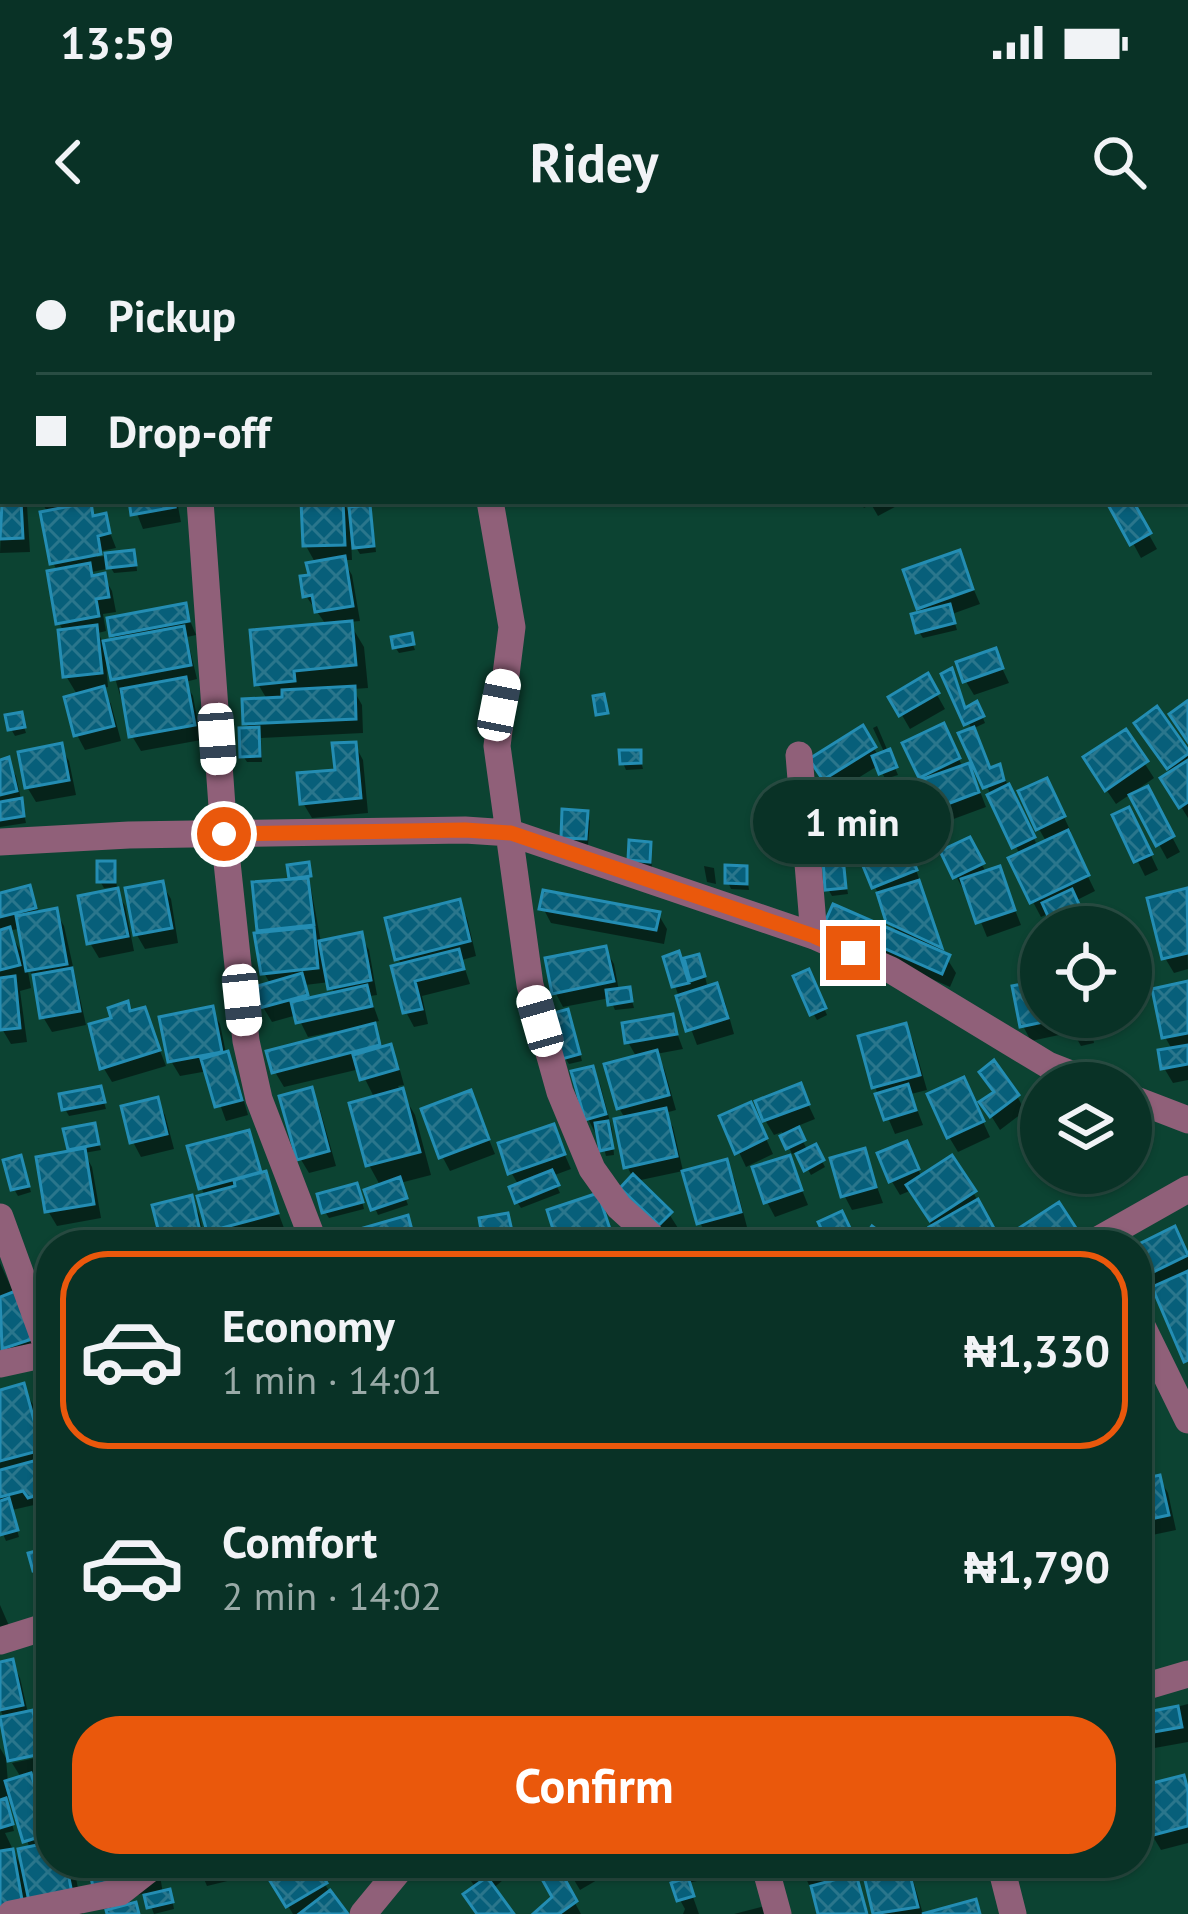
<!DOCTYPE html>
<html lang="en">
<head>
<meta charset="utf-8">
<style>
  body { margin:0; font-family:"PT Sans",sans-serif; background:#123a2e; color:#f1f3f6; height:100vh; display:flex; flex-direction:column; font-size:45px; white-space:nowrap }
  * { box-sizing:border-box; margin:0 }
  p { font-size:39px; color:#99aaa7 }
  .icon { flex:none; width:66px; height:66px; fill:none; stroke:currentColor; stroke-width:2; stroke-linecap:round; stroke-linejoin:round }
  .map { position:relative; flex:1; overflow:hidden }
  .panel { position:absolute; left:36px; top:990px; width:1116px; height:648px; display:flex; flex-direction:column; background:#093226; border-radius:48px; box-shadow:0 3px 9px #0004,0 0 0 3px #294d43 }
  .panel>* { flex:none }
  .hud { position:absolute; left:0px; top:0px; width:1188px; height:264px; box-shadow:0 3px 9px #0004,0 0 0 3px #294d43; display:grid; align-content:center; height:264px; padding:0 36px; background:#093226 }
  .fabs { position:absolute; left:1020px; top:666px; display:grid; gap:24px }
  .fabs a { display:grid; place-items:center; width:132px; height:132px; border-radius:50%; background:#093226; box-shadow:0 3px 9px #0004,0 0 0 3px #294d43; font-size:60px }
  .end { position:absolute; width:54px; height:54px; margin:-27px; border:15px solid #ea580c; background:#fff; box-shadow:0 0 0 6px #fff }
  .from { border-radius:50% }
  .bubble { position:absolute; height:84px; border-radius:42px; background:#093226; box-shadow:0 3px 9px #0004,0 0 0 3px #294d43; font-size:39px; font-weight:700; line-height:84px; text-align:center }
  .car { position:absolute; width:36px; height:72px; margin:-36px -18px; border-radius:15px; box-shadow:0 0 9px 3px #0007; background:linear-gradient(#fff 24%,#345 0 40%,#fff 0 76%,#345 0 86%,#fff 0) }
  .hud b { display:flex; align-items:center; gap:42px; height:114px; font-size:45px }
  .hud b+b { border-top:3px solid #294d43 }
  .hud i { width:30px; height:30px; background:#f1f3f6 }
  ul { padding:21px 0 0; list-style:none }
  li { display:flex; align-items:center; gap:36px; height:198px; margin:0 24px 18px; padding:0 12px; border:6px solid transparent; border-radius:48px }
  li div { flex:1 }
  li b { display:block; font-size:45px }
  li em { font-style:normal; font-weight:700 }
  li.selected { border-color:#ea580c }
  li>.icon { width:108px; height:108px; stroke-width:1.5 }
  .action { display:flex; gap:24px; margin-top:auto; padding:24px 36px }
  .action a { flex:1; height:138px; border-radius:48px; background:#ea580c; color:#fff; font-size:48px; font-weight:700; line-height:138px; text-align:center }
  .status { display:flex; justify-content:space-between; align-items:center; height:84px; padding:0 60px; background:#093226; direction:ltr }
  .status svg { height:33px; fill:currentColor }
  header { display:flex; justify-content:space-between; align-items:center; height:156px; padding:0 36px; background:#093226; font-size:54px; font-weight:700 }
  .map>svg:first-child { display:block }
  .shadow { fill:#0007; fill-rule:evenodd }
  .building { fill:url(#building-cross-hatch); stroke:#248db3; stroke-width:3 }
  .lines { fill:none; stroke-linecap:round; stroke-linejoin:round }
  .minor { stroke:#906079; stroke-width:27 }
  .route { stroke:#ea580c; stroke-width:15 }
</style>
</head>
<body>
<div class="status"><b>13:59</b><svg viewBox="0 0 49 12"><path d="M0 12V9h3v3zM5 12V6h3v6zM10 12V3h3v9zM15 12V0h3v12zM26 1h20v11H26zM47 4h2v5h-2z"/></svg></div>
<header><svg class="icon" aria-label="back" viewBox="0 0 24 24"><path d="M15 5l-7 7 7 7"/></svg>Ridey<svg class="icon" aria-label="search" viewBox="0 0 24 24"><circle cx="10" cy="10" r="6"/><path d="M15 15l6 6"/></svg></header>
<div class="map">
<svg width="1188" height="1674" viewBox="0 0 1188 1674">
  <defs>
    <pattern id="building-cross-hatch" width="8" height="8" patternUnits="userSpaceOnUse" patternTransform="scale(3)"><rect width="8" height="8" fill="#075f7a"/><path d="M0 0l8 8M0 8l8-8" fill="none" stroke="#2a768c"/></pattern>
  </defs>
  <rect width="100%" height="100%" fill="#0c4332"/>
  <!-- shadow -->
  <path class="shadow" d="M85 0H125L126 2 86 3Z
    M328 0H373V3H330Z
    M384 0H428L412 3Z
    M1012 0H1059L1060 3H1014Z
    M0 22 3 36 0 61Z
    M1185 81 1188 87V158L1185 153Z
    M3 250V261H25L27 265 30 312 0 313Z
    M41 261H86L97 278 104 277 116 308 97 312V317L133 313 136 320 137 331 114 333 111 328 92 332 95 338 104 337 112 351 116 372 103 374 106 391 98 393 104 404 117 401 113 394 184 366 196 395 187 397 197 439 185 442 193 456 201 500 141 511 132 496 110 421 106 422 108 447 102 448 111 464 121 501 85 510 77 495 78 456 66 436 64 392 59 383 58 332 53 323 48 273Z
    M132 261H177L181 282 143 289Z
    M304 261H343L348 271 369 269 372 275 376 312 360 314 351 299 352 320H343L352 335 360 381 349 382 364 407 368 448 353 449 362 465 363 493 261 498 262 522H247L243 516 250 491 246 483 268 461 258 444 327 386 306 356 316 324 306 306Z
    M860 261H906L878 276 871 264 864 268Z
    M1110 261H1130L1157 309 1141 318Z
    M958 313 980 364 952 374 957 390 923 398 919 392 923 374 907 332Z
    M410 397 415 410 399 413 395 407Z
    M994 411 1009 443 974 455 965 440Z
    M927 437 945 469 910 489 892 458Z
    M980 471 985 483 972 489 991 531 998 528 1007 543 1038 607 1047 603 1039 589 1054 556 1071 592 1067 594 1095 651 1075 661 1088 687H1056L1050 673 1041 677 1033 662 1012 619 1020 615 962 495 972 491 965 472Z
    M20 475 26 493 15 496 11 489Z
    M877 486 898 535 885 539 879 525 834 553 813 520 862 489 879 517 885 514 873 488Z
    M1125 493 1154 538 1116 564 1095 533Z
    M1147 498 1188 514V578L1164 539 1172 534Z
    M951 502 963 528 968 526 976 541 986 567 940 584 906 505Z
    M355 505 363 520 368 573 312 578 303 563 338 533Z
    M60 506 69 521 76 555 36 562 27 547Z
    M639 513 643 529 626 530 623 523Z
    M7 521 16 536 26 583 0 587V523Z
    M906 543 926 591 849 620 841 605Z
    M1147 550 1180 612 1167 619 1133 557Z
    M565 573 586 574 590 581 588 605 567 603Z
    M1116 577 1137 586 1158 630 1145 636Z
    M969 601 987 634 999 630 1021 685 987 697 968 650 964 651 956 636Z
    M650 604 652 627 635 626 631 619Z
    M842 620 848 654 832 656 828 649Z
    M913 621 946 717 956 733 950 747 837 697 828 682 898 696 875 647Z
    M113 624 117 647 104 648 100 641Z
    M307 626 321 703 360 695 369 710 377 755 370 756 379 781 371 783 384 809 390 808 398 823 404 845 398 846 415 875 431 935 400 943 408 965 378 975 368 952 381 947 369 925 375 859 360 829 284 847 275 832 337 796 336 791 308 797 297 775 272 782 263 767 271 745 264 733 255 645 295 642 292 638ZM330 742 335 755 312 760 305 745Z
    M704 626 714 628 716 644 707 642Z
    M746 629 749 650 731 649 728 642Z
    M162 644 171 659 178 703 145 709 134 690Z
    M29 649 40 674 55 671 64 686 86 785 52 792 43 777 37 744 27 726 31 748 20 751 27 802 11 804 2 789 0 767V656ZM21 688 27 722 9 691Z
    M117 651 125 666 134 711 99 718 90 703Z
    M1186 652 1188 729 1174 733 1165 718Z
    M458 663 467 678 476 716 462 720 470 744 422 756 428 784 414 787 406 772 402 726 398 718Z
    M543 668 658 674 667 689 664 704 551 683Z
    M605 709 614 724 619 751 629 750 634 768 615 770 610 758 563 767 555 752Z
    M702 724 708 749 716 747 725 762 734 794 697 805 675 746Z
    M811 739 827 775 817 780 813 773Z
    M1041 743V777H1089L1094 803 1081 806 1073 792 1031 801 1023 786Z
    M1188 744V840L1173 843 1164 828 1173 811 1165 797Z
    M127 765 132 774 144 770 166 826 112 842 103 827 115 780Z
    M211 769 220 784 226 813 235 830 248 875 226 881 208 831 180 836 171 821Z
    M671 777 683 809 656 814 664 828 676 870 665 873 673 887 683 931 636 941 669 974 678 988 669 998 632 963 624 948 633 938 627 926 626 880 619 868 637 818 628 802Z
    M571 779 582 821 569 824 565 818Z
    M905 786 913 801 927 850 911 854 923 885 895 894 875 847Z
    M591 829 600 844 612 889 614 915 606 916 600 893 596 894 588 879Z
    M800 847 815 879 795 887 808 911 815 908 825 927 811 935 798 911 792 914 782 892 774 895 765 880Z
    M100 849 106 869 69 876 65 869Z
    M310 851 319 866 336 926 309 933 300 918Z
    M470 854 495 914 450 931 442 916Z
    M971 856 990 897 958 912 949 897Z
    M1017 856 1025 871 1000 890 983 863Z
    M157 860 165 875 174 909 141 917 133 902Z
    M723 878 758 881 773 914 746 927Z
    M93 886 101 910 84 913 92 927 101 978 57 986 48 971 73 914 71 909Z
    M553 888 571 929 552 936 560 953 521 968 517 962 519 946 511 932Z
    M248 893 284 988 218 1005 210 991 206 957 201 948Z
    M864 912 883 963 852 970 844 955Z
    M20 918 31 952 18 956 14 949Z
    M789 918 808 965 775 977 767 962Z
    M914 919 922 938 973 952 1001 1005H942L912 950 900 955 891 940Z
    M725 923 734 938 747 987 708 997 700 983Z
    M360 953 364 969 329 978 325 972Z
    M597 957 617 1005H561Z
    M190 959 199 974 206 1005H165Z
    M1058 966 1082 1005H1024Z
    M507 976 514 997 489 1002 485 995Z
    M407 979 417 1000 434 996 439 1005H338Z
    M1174 990 1188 1016V1122L1156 1049 1140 1057 1137 1051V1008Z
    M458 994 463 1005H450L448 997Z
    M788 995 794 1005H781L778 1001Z
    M0 1023 41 1113 14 1123 0 1093Z
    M23 1147 36 1170 51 1226V1233L44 1235 51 1268 39 1271 34 1265 12 1270 19 1297 6 1301 0 1287V1153Z
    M1159 1238 1168 1253 1176 1290 1138 1298 1137 1243Z
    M51 1310V1343L45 1345 36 1330Z
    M0 1365 10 1388 0 1392Z
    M12 1423 20 1438 28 1473 51 1468V1509L11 1517V1521L5 1479 0 1470V1425Z
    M1188 1464V1502L1149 1509 1137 1477Z
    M0 1508 6 1518 8 1543 22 1539 12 1523 45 1516 48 1530 51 1529V1547L46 1529 28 1533 39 1552 51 1595V1623H114L123 1668 139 1674H110L94 1634 76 1638 83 1674H38L26 1654 29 1674 0 1650V1563L8 1568 14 1591 5 1593 26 1637 30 1609 12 1557 0 1558Z
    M1182 1538 1188 1548V1603L1161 1610 1152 1595Z
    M122 1623H158L163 1654 172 1659 174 1669 154 1674 146 1653 134 1656Z
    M197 1623H241L244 1637 207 1646Z
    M262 1623H311L344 1674H293Z
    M324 1623H359L333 1638Z
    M458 1623H524L492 1649 510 1674H478L476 1648Z
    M536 1623H553L581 1674H538L556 1658Z
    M564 1623H626L580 1650Z
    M678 1623H737L739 1632 688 1643 699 1674H683L685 1669 680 1660 687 1640Z
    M799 1623H854L857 1633 853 1634 869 1674H821L813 1644 809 1645Z
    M864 1623H908L923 1674H876Z
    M765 1666 770 1674H734Z"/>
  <!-- building -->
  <path class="building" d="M3 247V261H21L23 298 0 299Z
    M129 261H173L175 267 131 275Z
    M301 261H343L345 305 303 306Z
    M1106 261H1133L1151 293 1130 305Z
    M91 262 93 276 106 273 110 293 98 296 101 314 50 324 40 272Z
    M370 265 374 306 353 308 349 267Z
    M134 310 136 325 107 328 105 313Z
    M960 310 973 349 917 369 903 330Z
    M345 316 353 366 315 372 312 355 303 357 300 336 309 335 306 323Z
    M90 323 92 336 105 333 109 357 96 359 99 376 56 384 47 331Z
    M186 363 189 381 110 396 107 378Z
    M950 364 955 383 916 393 911 374Z
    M352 381 356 425 294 431 295 441 255 445 250 390Z
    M97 385 102 433 63 437 58 390Z
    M184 386 191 425 111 440 103 401Z
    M412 393 414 404 393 408 391 397Z
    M996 408 1003 428 963 442 956 422Z
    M952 428 965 468 977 461 984 476 964 485 941 434Z
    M928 433 939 453 899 476 888 457Z
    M186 437 195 485 129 497 121 449Z
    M104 446 114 486 74 496 64 457Z
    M355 446 356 479 243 484 242 459 282 457V450Z
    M604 454 608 473 596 475 593 456Z
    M1187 461 1188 463V502L1169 474Z
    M1157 466 1188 510V514L1167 529 1134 483Z
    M22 472 25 487 8 490 5 475Z
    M944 483 960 518 919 538 902 503Z
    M863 485 876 507 823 540 809 519Z
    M259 487 260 516 240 517 239 488Z
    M974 487 990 528 1000 524 1004 540 983 548 958 493Z
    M1126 489 1148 521 1105 551 1083 517Z
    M356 502 361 558 300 564 297 533 335 530 332 503Z
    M62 503 69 540 25 548 18 512Z
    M890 509 897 527 879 534 872 516Z
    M619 510H641V523L620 524Z
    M9 517 17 551 0 555V520Z
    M1188 520V562L1179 568 1160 538Z
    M969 523 979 552 929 571 918 541Z
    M1047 538 1065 576 1036 590 1018 551Z
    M907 540 920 575 838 606 825 570Z
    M1009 544 1035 597 1012 608 987 555Z
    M1148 546 1174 596 1156 606 1129 555Z
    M22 558 24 576 0 580V562Z
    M1129 567 1152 614 1134 622 1112 575Z
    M562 569 588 571 586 599 561 598Z
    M1068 590 1089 635 1030 663 1008 618Z
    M970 597 984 623 953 638 940 611Z
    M629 600 651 602 650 622 628 620Z
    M906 603 917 630 872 648 861 621Z
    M843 617 846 648 825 650 823 619Z
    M97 621H115V642H97Z
    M309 622 311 636 289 639 287 625Z
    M725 625 747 626V644L725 643Z
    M1000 626 1015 670 976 683 961 639Z
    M308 638 314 685 257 691 252 642Z
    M919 640 942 708 886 682 877 653Z
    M163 641 172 688 134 695 125 648Z
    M30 645 36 668 0 677V653Z
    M118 648 128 696 87 704 78 656Z
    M1187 648 1188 713 1162 719 1147 658Z
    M1072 649 1089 686 1053 687 1042 663Z
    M543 650 660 672 656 690 539 669Z
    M460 659 470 701 395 720 385 678Z
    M833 664 950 715 942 734 825 682Z
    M57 668 67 724 26 731 16 676Z
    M10 687 20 725 0 730V690Z
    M314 687 318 728 261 734 254 693Z
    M362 692 371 740 328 749 319 701Z
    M606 706 614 741 552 754 545 718Z
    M459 709 464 729 415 741 422 769 403 773 391 726Z
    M679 711 689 743 672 747 663 717Z
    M699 714 705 736 690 741 684 718Z
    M72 728 80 771 40 778 33 735Z
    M809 729 826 768 810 775 793 736Z
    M302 733 308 755 260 768 254 747Z
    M15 736 20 788 0 790V738Z
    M1041 740V777L1062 778 1020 787 1012 746Z
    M1188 741V793L1162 798 1152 749Z
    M717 743 728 778 686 791 676 756Z
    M367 745 372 766 296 783 291 762Z
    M630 747 632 761 608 765 606 750Z
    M128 761 130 771 145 767 160 810 100 829 89 784 111 778 108 768Z
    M213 766 222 812 168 822 159 777Z
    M568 769 580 814 562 819 550 774Z
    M673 774 677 794 625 803 622 783Z
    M1066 777H1085L1087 789 1069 792Z
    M375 783 380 805 272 833 266 811Z
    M906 783 920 835 872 848 858 796Z
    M391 804 398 829 360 840 353 815Z
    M1188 805V824L1161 829 1158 810Z
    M657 810 669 855 617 869 604 824Z
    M228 811 242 860 215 867 201 819Z
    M994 820 1019 855 990 877 979 862 994 852 979 832Z
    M593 826 606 874 585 880 571 831Z
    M964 837 984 881 947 898 927 854Z
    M801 843 809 864 763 881 755 861Z
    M908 844 916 870 884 880 875 854Z
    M101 846 105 862 62 870 59 854Z
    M312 847 329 911 297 920 279 856Z
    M403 848 420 912 366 926 349 863Z
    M471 850 489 899 439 918 421 869Z
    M158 857 167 894 130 903 121 866Z
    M751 862 767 898 735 914 719 876Z
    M666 868 677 916 624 928 614 879Z
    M608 881 613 908 600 911 595 883Z
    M95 883 99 904 68 910 63 889Z
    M554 884 565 914 508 934 498 903Z
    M799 887 805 900 786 909 780 896Z
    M249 890 261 932 199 949 187 906Z
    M907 901 919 929 889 942 877 913Z
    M816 904 824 920 804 931 796 914Z
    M85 908 94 964 45 972 36 917Z
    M865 908 876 947 841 957 830 918Z
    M21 915 29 946 11 950 3 920Z
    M790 915 802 950 764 963 752 927Z
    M952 915 976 951 930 981 906 945Z
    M727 919 741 972 697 984 682 931Z
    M552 930 559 945 515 963 509 947Z
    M266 931 278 973 207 992 197 956 235 946 234 940Z
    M633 934 672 972 659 985 620 948Z
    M400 937 407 958 371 970 364 950Z
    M357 943 363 962 322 973 317 954Z
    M598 953 612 995 581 1005H558L547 970Z
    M192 955 203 1005H162L152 965Z
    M978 959 996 992 986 998 990 1005H939L929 987Z
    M1059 962 1076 988 1050 1005H1021L1013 992Z
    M842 971 858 1005H829L818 982Z
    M508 973 512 991 482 996 479 978Z
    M408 975 413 994 377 1005H335L332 997Z
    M872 986 885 996 878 1005 863 999Z
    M1175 986 1188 1015 1137 1040V1005Z
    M436 993 439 1005H397V1002Z
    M1188 1031V1120L1184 1122 1152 1047Z
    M18 1050 35 1098 2 1109 0 1057Z
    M24 1143 42 1210 0 1221V1150Z
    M37 1220 48 1252 28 1258 23 1251 0 1257V1230Z
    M1160 1235 1169 1275 1137 1282V1240Z
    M9 1258 18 1290 0 1295V1261Z
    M51 1307V1327L33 1331 28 1313Z
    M13 1419 23 1465 0 1470V1422Z
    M51 1465V1511L44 1513 34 1470Z
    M1178 1466 1182 1487 1137 1495V1474Z
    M33 1470 41 1514 8 1521 0 1477Z
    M31 1533 49 1594 23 1602 5 1541Z
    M1184 1535 1188 1551V1586L1150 1596 1137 1547Z
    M6 1558 13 1584 0 1588V1560Z
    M51 1602V1623H66L73 1658 30 1666 18 1609Z
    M13 1609 24 1671 0 1667V1611Z
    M88 1623H108L112 1644 93 1647Z
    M259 1623H315L327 1643 286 1667Z
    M533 1623H556L577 1661 559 1674H533L552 1657Z
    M861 1623H907L918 1667 873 1674Z
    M856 1634 867 1674H818L811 1646Z
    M487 1637 514 1674H477L463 1654Z
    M688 1637 694 1656 677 1661 671 1643Z
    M170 1649 173 1662 147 1668 144 1655Z
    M330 1650 348 1674H299Z
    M976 1659 980 1674H922Z
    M136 1662 139 1674H107L106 1670Z"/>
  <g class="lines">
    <!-- minor -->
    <path class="minor" d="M181 0V3
      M450 0V3
      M200 261 224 594 246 801 259 859 315 1005
      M490 261 512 387 497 506 530 745 560 852 592 929 619 967 661 1005
      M799 515 814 696
      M0 602 129 595 465 590 511 593 814 696 891 730 1048 825 1094 843
      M1131 858 1188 880
      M0 977 51 1118
      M1089 1005 1188 949
      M1137 1076 1188 1180
      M0 1124 50 1113
      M0 1401 51 1385
      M1137 1449 1188 1434
      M764 1623 778 1674
      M1000 1623 1013 1674
      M11 1674 120 1652 157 1623
      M363 1674 405 1623"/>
  </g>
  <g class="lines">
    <!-- route -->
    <path class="route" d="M224 594 465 590 511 593 814 696 853 713"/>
  </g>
</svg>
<div class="fabs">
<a><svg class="icon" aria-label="locate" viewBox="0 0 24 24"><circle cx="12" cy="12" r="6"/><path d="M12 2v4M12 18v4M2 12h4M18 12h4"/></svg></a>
<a><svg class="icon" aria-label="layers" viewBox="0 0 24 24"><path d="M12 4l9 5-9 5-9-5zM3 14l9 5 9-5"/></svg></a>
</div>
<i class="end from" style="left:224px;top:594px"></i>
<i class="end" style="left:853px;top:713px"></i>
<div class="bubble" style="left:753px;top:540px;width:198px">1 min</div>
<i class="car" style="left:499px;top:465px;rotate:11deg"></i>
<i class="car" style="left:217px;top:499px;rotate:176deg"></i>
<i class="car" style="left:242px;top:760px;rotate:174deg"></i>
<i class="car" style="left:540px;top:781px;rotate:344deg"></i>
<div class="hud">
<b><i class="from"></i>Pickup</b>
<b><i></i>Drop-off</b>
</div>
<section class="panel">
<ul>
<li class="selected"><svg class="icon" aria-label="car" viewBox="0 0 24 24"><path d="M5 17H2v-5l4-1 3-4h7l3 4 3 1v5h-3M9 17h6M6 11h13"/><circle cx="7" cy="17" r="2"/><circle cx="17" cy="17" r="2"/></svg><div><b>Economy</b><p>1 min · 14:01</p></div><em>₦1,330</em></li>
<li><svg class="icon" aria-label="car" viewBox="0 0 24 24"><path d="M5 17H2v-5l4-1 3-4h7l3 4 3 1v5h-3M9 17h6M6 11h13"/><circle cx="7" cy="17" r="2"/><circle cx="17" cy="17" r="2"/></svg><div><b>Comfort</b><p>2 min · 14:02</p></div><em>₦1,790</em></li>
</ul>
<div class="action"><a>Confirm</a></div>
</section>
</div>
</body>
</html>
